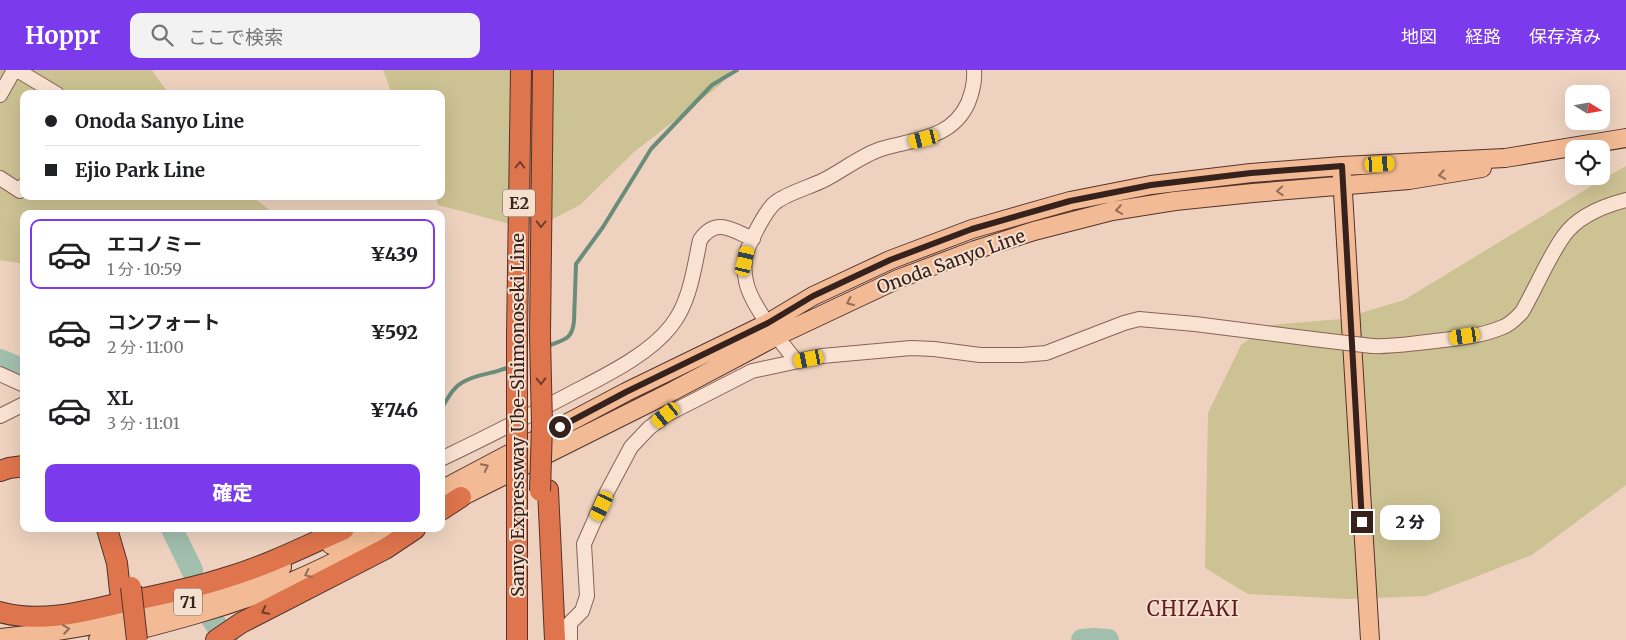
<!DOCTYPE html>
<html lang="ja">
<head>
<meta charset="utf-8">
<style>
  body { margin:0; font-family:Merriweather,"Noto Sans JP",serif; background:#f2f2f2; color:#202124; height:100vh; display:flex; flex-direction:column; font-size:19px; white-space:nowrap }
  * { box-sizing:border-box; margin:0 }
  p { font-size:16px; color:#757577 }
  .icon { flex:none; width:28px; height:28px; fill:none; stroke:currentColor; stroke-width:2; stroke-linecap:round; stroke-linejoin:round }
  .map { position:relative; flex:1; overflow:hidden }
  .details { position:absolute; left:20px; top:140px; width:425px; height:322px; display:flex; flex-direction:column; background:#fff; border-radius:10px; box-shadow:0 5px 20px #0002 }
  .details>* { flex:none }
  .banner { position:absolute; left:20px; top:20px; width:425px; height:110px; border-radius:10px; box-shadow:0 5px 20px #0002; display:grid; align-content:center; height:110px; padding:0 25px; background:#fff }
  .needle { width:32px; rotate:101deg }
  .controls { position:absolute; left:1565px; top:15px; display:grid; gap:10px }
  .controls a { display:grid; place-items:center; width:45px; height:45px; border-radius:10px; background:#fff; box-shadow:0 5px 20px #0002; font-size:25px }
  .end { position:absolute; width:22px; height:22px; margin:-11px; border:6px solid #36211c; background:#fff; box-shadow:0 0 0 2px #fff }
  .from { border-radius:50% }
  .bubble { position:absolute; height:35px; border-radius:10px; background:#fff; box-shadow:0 5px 20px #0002; font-size:16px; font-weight:800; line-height:35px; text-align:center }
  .car { position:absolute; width:15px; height:30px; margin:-15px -8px; border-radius:6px; box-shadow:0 0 4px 1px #0007; background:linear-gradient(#f5c518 24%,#345 0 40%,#f5c518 0 76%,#345 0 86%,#f5c518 0) }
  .banner b { display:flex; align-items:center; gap:18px; height:48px; font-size:19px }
  .banner b+b { border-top:1px solid #e0e0e0 }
  .banner i { width:12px; height:12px; background:#202124 }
  ul { padding:9px 0 0; list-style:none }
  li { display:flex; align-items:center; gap:15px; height:70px; margin:0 10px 8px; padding:0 15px; border:2px solid transparent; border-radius:10px }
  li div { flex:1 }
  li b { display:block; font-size:19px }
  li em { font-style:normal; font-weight:800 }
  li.current { border-color:#7c3aed }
  li>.icon { width:45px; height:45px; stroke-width:1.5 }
  .primary-button { display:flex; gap:10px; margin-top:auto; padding:10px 25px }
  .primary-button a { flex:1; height:58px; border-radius:10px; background:#7c3aed; color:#fff; font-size:20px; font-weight:800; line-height:58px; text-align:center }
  header { display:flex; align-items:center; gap:30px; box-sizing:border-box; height:70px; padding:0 25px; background:#7c3aed; color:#fff }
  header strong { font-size:24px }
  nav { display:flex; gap:28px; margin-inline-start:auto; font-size:18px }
  .search { width:350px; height:45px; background:#f2f2f2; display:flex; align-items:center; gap:12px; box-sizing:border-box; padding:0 18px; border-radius:10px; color:#757577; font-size:19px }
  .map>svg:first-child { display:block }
  .green { fill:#ccc293 }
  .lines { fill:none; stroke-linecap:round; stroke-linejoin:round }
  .stream { stroke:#698d7a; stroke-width:4 }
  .river { stroke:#a2bfae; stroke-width:22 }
  .minor-casing { stroke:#866357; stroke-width:16 }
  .major-casing { stroke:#54332c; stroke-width:20 }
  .highway-casing { stroke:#54332c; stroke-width:22 }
  .minor { stroke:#f9e2d2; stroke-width:14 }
  .major { stroke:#f2bb95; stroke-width:18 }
  .highway { stroke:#df754d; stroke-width:20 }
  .minor-bridge-casing { stroke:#866357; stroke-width:16; stroke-linecap:butt }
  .highway-bridge-casing { stroke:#54332c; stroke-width:22; stroke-linecap:butt }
  .minor-bridge { stroke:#f9e2d2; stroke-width:14 }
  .highway-bridge { stroke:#df754d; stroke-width:20 }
  .oneway { stroke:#713e2d }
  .oneway2 { stroke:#946e58 }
  .route { stroke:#36211c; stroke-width:6 }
  .labels { text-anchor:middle; stroke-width:4; stroke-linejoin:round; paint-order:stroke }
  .shield { fill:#f5dfce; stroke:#6f5a51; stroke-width:1 }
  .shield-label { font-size:16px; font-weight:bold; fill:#36211c }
  .street-label { font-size:18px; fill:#36211c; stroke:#f5dfce }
  .quarter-label { font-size:20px; letter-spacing:1px; fill:#621b20; stroke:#f5dfce }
</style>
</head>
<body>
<header>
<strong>Hoppr</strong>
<div class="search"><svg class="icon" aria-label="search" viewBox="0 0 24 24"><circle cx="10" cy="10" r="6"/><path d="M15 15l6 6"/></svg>ここで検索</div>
<nav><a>地図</a><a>経路</a><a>保存済み</a></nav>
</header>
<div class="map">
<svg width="1626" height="570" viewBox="0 0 1626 570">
  <rect width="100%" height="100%" fill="#eed2bf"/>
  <!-- green -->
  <path class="green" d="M0 0H152L169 24H24V126H252L274 144H24V194L0 190Z
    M383 0H731L720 15 634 82 580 135 543 154H510L438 135 435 126H441V24H392Z
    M1626 96V415L1532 485 1426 526 1348 529 1248 524 1205 498 1208 343 1241 275 1270 255 1341 249 1404 230 1603 109Z"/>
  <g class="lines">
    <!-- stream -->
    <path class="stream" d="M546 277C562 269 572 272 574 251L576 194 603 157 651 79 712 15 737 0
      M441 339C447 330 453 317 463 312 478 303 496 304 511 296"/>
    <!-- river -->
    <path class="river" d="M0 290 24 300
      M172 459 192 500
      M212 549 227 570
      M1082 570 1094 569 1108 570"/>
    <defs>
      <path id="minor" d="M17 0 57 24
        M0 25 14 0
        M0 108 20 121 24 115
        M1372 276C1390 277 1408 274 1427 272 1452 269 1480 267 1503 257 1511 254 1516 248 1522 242 1536 218 1547 190 1563 167 1577 146 1603 136 1626 130
        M796 291C781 272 750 234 746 211 744 202 744 190 747 181 751 170 766 139 776 132 788 123 810 117 824 110 842 101 862 85 881 79 914 69 952 69 968 33 972 23 975 11 974 0
        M0 304 24 315
        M0 346 24 334
        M441 389C485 368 528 346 570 324 602 307 649 285 671 256 690 233 694 198 700 170 716 147 732 160 753 169
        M570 570V553L582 541 587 526 584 474 607 422 631 377 649 358 666 345 752 301 822 286 911 278 934 279 980 285H1021L1046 283 1124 253 1139 249 1195 254 1313 269"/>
      <path id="major" d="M1342 106 1370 570
        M441 420 626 322 768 253 813 226 890 190 972 159 1070 131 1151 115 1251 103 1342 96 1505 88 1626 68
        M449 433 673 321 777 266 898 209 975 180 1034 161 1112 141 1175 131 1253 123 1409 110 1482 98
        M331 475 364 459
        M0 568C97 559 193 536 282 497
        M98 570C164 554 229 537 293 511 329 496 364 477 399 459"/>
      <path id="highway" d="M517 266 521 0
        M540 266 543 0
        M0 401 9 398 24 396
        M548 420 555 570
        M517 431V570
        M441 440 461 427
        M107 459 117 493 120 521
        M0 542C39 553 78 543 116 534 154 526 192 519 228 507 268 495 306 476 344 459
        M216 570 241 553 385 479 415 459"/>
    </defs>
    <!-- minor casing -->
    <use href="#minor" class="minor-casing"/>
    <!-- major casing -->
    <use href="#major" class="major-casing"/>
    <!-- highway casing -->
    <use href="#highway" class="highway-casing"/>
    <!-- minor -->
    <use href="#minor" class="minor"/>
    <!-- major -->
    <use href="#major" class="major"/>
    <!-- highway -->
    <use href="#highway" class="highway"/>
    <defs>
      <path id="minor-bridge" d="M1313 269 1372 276"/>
      <path id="highway-bridge" d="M540 421 542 356 540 266
        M517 431V266
        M131 517 137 570"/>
    </defs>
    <!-- minor-bridge casing -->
    <use href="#minor-bridge" class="minor-bridge-casing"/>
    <!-- highway-bridge casing -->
    <use href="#highway-bridge" class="highway-bridge-casing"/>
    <!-- minor-bridge -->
    <use href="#minor-bridge" class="minor-bridge"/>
    <!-- highway-bridge -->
    <use href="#highway-bridge" class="highway-bridge"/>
  </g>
  <!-- one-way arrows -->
  <defs><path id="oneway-chevron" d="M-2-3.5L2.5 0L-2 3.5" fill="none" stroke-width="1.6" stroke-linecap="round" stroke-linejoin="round" transform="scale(1.25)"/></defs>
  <g class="oneway">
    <use href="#oneway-chevron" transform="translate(520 95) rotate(-89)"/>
    <use href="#oneway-chevron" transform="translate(541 154) rotate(91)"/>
    <use href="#oneway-chevron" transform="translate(541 311) rotate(89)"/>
    <use href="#oneway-chevron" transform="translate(265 541) rotate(153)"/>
  </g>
  <g class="oneway2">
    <use href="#oneway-chevron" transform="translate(1442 105) rotate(171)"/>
    <use href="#oneway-chevron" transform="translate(1280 121) rotate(176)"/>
    <use href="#oneway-chevron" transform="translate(1119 140) rotate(171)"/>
    <use href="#oneway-chevron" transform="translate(850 232) rotate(155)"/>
    <use href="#oneway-chevron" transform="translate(485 397) rotate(-27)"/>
    <use href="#oneway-chevron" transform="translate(308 504) rotate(155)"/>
    <use href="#oneway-chevron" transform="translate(66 559) rotate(-8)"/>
  </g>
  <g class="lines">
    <!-- route -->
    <path class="route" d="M560 357 626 322 768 253 813 226 890 190 972 159 1070 131 1151 115 1251 103 1342 96 1362 452"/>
  </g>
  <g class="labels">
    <!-- shield labels -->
    <g class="shield">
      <rect x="503" y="119.5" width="32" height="27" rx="4"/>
      <rect x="174" y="518.5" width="28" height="27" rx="4"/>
    </g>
    <g class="shield-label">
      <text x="519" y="139">E2</text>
      <text x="188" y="538">71</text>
    </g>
    <!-- street labels -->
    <g class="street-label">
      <text transform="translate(951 192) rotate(-20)" y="6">Onoda Sanyo Line</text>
      <text transform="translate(518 345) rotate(-90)" y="6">Sanyo Expressway Ube-Shimonoseki Line</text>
    </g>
    <!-- quarter labels -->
    <g class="quarter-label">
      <text x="1193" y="546">CHIZAKI</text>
    </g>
  </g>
</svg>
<div class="controls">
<a><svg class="needle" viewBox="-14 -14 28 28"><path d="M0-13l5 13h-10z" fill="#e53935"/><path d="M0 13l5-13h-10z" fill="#757577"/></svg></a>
<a><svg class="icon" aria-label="locate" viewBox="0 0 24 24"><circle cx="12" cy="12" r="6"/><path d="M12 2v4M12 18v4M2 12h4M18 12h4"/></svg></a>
</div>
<i class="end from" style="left:560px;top:357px"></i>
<i class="end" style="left:1362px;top:452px"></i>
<div class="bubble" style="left:1380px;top:435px;width:60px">2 分</div>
<i class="car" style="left:924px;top:69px;rotate:256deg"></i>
<i class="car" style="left:1380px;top:94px;rotate:87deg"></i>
<i class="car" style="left:745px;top:191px;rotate:13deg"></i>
<i class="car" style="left:1465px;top:266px;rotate:261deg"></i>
<i class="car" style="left:809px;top:289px;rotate:259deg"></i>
<i class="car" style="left:666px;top:345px;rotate:231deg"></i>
<i class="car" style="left:602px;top:436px;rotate:205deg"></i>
<div class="banner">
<b><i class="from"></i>Onoda Sanyo Line</b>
<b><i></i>Ejio Park Line</b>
</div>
<section class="details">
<ul>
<li class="current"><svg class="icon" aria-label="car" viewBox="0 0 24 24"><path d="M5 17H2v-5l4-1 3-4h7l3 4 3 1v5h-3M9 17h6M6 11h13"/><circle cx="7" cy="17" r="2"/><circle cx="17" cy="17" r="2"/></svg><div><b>エコノミー</b><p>1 分 · 10:59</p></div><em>¥439</em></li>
<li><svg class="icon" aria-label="car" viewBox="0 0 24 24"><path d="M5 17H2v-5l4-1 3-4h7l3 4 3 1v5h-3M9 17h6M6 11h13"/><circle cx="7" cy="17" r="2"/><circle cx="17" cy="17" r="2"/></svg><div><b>コンフォート</b><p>2 分 · 11:00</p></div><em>¥592</em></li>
<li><svg class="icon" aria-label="car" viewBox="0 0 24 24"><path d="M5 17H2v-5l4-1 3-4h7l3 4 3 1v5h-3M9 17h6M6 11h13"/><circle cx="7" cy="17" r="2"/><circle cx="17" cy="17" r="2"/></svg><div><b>XL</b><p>3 分 · 11:01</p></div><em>¥746</em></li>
</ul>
<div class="primary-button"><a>確定</a></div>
</section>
</div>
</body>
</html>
